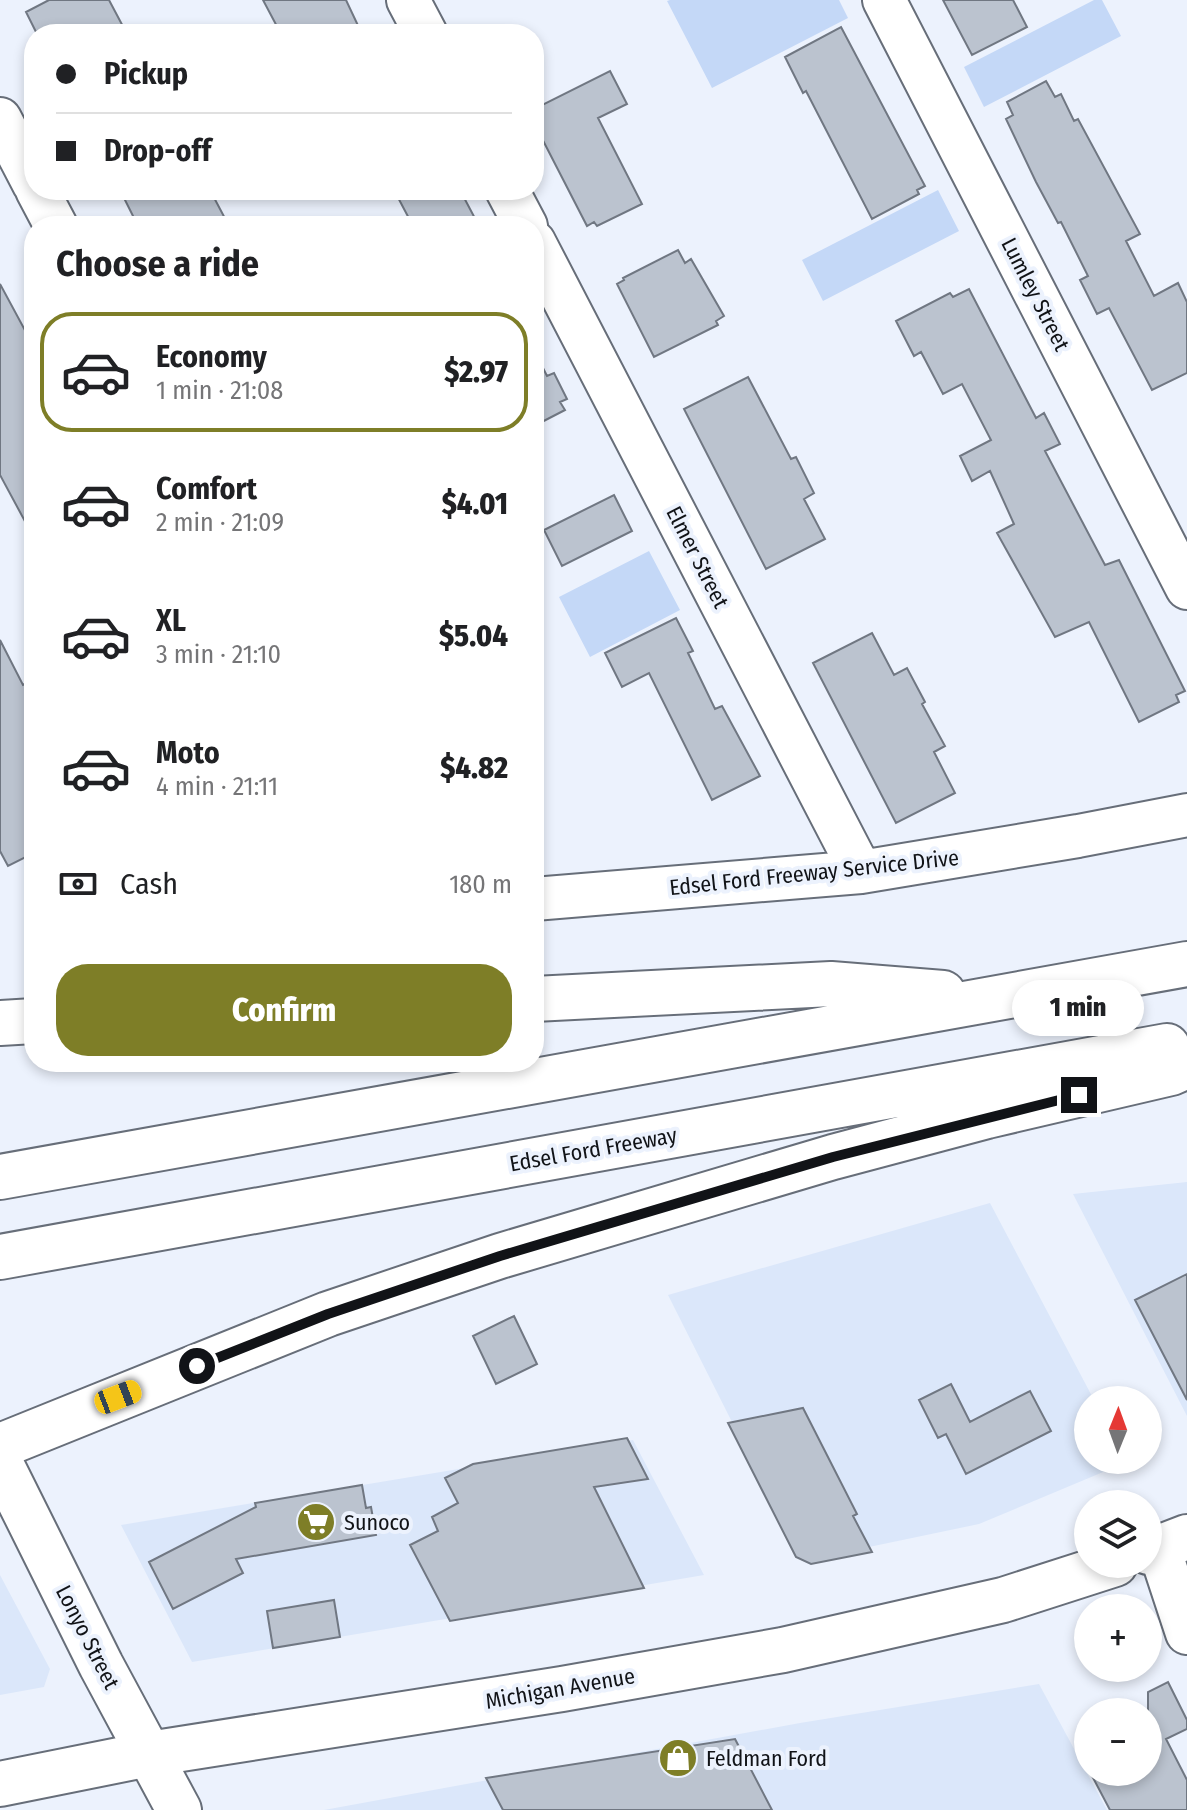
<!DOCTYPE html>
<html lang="en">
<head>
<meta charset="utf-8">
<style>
  body { margin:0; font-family:"Fira Sans Condensed",sans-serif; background:#f6f6f6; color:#202124; height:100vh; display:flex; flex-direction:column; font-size:30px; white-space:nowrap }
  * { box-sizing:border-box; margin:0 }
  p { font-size:26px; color:#757577 }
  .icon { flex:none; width:44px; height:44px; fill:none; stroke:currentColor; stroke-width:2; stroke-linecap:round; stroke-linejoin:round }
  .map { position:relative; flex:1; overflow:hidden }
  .sheet { position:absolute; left:24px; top:216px; width:520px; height:856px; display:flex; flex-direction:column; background:#fff; border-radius:32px; box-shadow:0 4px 12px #0003 }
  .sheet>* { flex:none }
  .banner { position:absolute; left:24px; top:24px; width:520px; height:176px; border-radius:32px; box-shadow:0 4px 12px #0003; display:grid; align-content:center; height:176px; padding:0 32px; background:#fff }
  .needle { width:52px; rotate:1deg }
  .fabs { position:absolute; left:1074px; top:1386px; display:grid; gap:16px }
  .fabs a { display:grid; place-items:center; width:88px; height:88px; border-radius:50%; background:#fff; box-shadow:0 4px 12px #0003; font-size:40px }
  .end { position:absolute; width:36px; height:36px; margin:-18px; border:10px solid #111317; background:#fff; box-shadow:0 0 0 4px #fff }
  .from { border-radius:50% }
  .bubble { position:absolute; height:56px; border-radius:28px; background:#fff; box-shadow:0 4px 12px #0003; font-size:26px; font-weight:800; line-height:56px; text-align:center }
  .car { position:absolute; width:24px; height:48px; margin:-24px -12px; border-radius:10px; box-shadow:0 0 6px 2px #0007; background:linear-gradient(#f5c518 24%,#345 0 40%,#f5c518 0 76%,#345 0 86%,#f5c518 0) }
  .banner b { display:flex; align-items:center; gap:28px; height:76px; font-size:30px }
  .banner b+b { border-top:2px solid #e0e0e0 }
  .banner i { width:20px; height:20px; background:#202124 }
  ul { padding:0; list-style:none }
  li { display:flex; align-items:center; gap:24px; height:120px; margin:0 16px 12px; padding:0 16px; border:4px solid transparent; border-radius:32px }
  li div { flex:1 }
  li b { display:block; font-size:30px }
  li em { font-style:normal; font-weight:800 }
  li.selected { border-color:#7e7e27 }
  li>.icon { width:72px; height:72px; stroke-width:1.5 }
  h2 { padding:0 32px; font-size:36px; line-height:96px }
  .pay { display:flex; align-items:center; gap:20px; height:88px; padding:0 32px; font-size:30px }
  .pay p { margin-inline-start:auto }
  .button { display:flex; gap:16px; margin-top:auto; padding:16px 32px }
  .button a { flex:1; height:92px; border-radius:32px; background:#7e7e27; color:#fff; font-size:32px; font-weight:800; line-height:92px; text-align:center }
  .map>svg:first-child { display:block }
  .built { fill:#dbe7fa }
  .green { fill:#c4d8f7 }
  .building { fill:#bbc3cf; stroke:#707782; stroke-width:2 }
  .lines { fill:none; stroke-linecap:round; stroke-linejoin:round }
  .street-casing { stroke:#676e79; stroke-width:46 }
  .secondary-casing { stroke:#676e79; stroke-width:48 }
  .primary-casing { stroke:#676e79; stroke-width:48 }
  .highway-casing { stroke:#676e79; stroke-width:48 }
  .street { stroke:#fff; stroke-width:42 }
  .secondary { stroke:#fff; stroke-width:44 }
  .primary { stroke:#fff; stroke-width:44 }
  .highway { stroke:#fff; stroke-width:44 }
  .route { stroke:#111317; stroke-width:10 }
  .labels { text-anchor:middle; stroke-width:8; stroke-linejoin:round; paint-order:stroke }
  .street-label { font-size:22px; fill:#111317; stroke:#ecf2fd }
  .poi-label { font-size:22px; fill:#111317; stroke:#ecf2fd; text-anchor:start }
</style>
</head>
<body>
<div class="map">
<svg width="1187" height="1810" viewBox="0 0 1187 1810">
  <rect width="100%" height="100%" fill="#ecf2fd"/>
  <!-- built -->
  <path class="built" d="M1187 1182V1416L1073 1194Z
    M990 1203 1094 1400H1088V1460H1126L1127 1462 979 1524 802 1561 668 1295Z
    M633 1440 704 1575 192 1662 121 1525Z
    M0 1575 50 1669 44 1687 0 1695Z
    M1039 1684 1107 1810H324L800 1723Z"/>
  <!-- green -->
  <path class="green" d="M670 0H839L848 18 712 88 667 1Z
    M1094 0H1102L1121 36 984 107 964 67Z
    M938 190 959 231 823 301 802 260Z
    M649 551 680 610 590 657 559 597Z"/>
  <!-- building -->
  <path class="building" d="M49 0H109L127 34H37L26 12Z
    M263 0H346L362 34H281Z
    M943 0H1013L1027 27 972 55Z
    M841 27 925 186 917 190 919 194 872 219 806 91 803 93 785 57Z
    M610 71 627 104 598 118 642 204 597 226 594 222 587 226 534 123V109Z
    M1046 81 1055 97 1061 94 1074 121 1078 119 1140 234 1126 241 1154 296 1178 283 1187 302V373L1152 390 1109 308 1097 314 1080 280 1088 276 1061 222 1058 223 1036 182 1006 119 1013 115 1007 102Z
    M120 190H210L229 226H138Z
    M394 190H460L479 226H413Z
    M678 250 685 263 691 259 724 316 716 321 718 325 654 357 617 284 624 280 623 278Z
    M0 284 34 347V538L0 475Z
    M969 289 1036 418 1044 413 1060 444 1045 451 1105 565 1119 560 1185 691 1176 695 1179 702 1139 722 1089 622 1055 637 997 533 1014 524 990 471 972 481 960 456 991 440 962 384 943 394 921 352 914 356 896 321 950 293 953 297Z
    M534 350 547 376 554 373 567 399 560 402 565 410 534 426Z
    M748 377 791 459 796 457 814 493 804 499 825 539 766 569 684 409Z
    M614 495 632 531 562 566 544 530Z
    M676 618 693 651 688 653 715 709 722 706 760 776 712 800 649 673 622 687 605 653Z
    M872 633 894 675 907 668 925 702 922 704 945 746 934 752 955 793 896 823 813 663Z
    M0 640 23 685 34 680V853L8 866 0 851Z
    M1187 1274V1400L1135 1300Z
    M514 1316 537 1364 496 1384 473 1336Z
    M951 1384 970 1422 1030 1391 1051 1431 966 1474 946 1434 938 1438 919 1400Z
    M803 1408 857 1514 853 1516 872 1552 811 1564 796 1557 728 1423Z
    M627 1438 648 1479 594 1487 644 1588 450 1621 410 1545 438 1531 432 1517 458 1503 445 1478 473 1464Z
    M362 1485 366 1508 371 1507 376 1535 236 1559 243 1573 173 1609 149 1562 256 1507 255 1503Z
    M334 1600 340 1637 273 1648 267 1611Z
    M1168 1682 1187 1720V1729L1166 1739 1187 1780V1810H1110L1090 1772H1148V1692Z
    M735 1739 772 1810H503L486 1778Z"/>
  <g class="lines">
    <defs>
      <path id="street" d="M408 0 426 34
        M884 0 1187 588
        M0 119 34 184
        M37 190 56 226
        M507 190 526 226
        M534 242 861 872
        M534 899 861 872 1078 836 1187 815
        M1159 1548 1187 1633"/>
      <path id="secondary" d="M0 1462 101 1665 179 1810"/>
      <path id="primary" d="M1148 1552 1187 1537
        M0 1784 149 1754 562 1689 783 1650 1003 1600 1115 1564"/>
      <path id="highway" d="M534 999 831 984 943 993
        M0 1023 34 1021
        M0 1177 1187 964
        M0 1257 1167 1046
        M0 1446 328 1314 500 1256 833 1157 987 1116 1171 1073 1187 1066"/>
    </defs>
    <!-- street casing -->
    <use href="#street" class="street-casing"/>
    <!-- secondary casing -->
    <use href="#secondary" class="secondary-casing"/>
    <!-- primary casing -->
    <use href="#primary" class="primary-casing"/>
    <!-- highway casing -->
    <use href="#highway" class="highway-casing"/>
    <!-- street -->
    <use href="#street" class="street"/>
    <!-- secondary -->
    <use href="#secondary" class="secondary"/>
    <!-- primary -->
    <use href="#primary" class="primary"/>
    <!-- highway -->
    <use href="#highway" class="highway"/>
  </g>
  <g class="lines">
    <!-- route -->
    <path class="route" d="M197 1366 328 1314 500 1256 833 1157 1079 1095"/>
  </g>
  <!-- icons -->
  <defs>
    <symbol id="supermarket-disc" viewBox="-11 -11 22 22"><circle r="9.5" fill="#7e7e27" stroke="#ecf2fd"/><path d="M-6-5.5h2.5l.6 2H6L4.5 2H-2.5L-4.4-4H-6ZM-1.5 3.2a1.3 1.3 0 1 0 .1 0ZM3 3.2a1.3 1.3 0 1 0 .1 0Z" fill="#fff"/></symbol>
    <symbol id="shop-disc" viewBox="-11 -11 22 22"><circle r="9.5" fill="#7e7e27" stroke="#ecf2fd"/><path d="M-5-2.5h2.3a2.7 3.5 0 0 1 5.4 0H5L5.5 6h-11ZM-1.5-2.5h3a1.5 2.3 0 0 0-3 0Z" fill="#fff"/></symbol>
  </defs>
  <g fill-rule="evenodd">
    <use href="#supermarket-disc" x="294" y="1500" width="44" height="44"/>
    <use href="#shop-disc" x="656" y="1736" width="44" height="44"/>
  </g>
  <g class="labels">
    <!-- street labels -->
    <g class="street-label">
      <text transform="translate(1036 294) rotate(63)" y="8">Lumley Street</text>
      <text transform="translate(698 557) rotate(63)" y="8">Elmer Street</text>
      <text transform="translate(814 872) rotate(-6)" y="8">Edsel Ford Freeway Service Drive</text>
      <text transform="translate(593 1149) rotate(-10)" y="8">Edsel Ford Freeway</text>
      <text transform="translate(88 1637) rotate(63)" y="8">Lonyo Street</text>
      <text transform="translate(560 1688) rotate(-10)" y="8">Michigan Avenue</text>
    </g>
    <!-- poi labels -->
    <g class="poi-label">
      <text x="344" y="1530">Sunoco</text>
      <text x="706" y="1766">Feldman Ford</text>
    </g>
  </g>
</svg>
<div class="fabs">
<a><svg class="needle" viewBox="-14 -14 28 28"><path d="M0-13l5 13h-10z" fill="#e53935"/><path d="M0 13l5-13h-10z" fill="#757577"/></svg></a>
<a><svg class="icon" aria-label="layers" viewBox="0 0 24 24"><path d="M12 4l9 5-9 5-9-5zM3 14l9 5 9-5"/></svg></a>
<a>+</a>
<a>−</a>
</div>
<i class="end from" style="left:197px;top:1366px"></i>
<i class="end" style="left:1079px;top:1095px"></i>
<div class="bubble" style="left:1012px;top:980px;width:132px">1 min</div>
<i class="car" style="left:118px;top:1397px;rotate:69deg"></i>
<div class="banner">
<b><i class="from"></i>Pickup</b>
<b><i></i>Drop-off</b>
</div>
<section class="sheet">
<h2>Choose a ride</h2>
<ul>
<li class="selected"><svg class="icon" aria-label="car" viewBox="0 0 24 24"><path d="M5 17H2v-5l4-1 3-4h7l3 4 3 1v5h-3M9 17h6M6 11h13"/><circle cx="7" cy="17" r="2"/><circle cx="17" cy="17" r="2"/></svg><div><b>Economy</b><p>1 min · 21:08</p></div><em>$2.97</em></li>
<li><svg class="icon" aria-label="car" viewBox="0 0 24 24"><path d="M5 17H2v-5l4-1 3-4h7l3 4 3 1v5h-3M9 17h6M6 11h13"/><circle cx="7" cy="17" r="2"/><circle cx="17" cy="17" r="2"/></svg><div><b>Comfort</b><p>2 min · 21:09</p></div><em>$4.01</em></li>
<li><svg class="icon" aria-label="car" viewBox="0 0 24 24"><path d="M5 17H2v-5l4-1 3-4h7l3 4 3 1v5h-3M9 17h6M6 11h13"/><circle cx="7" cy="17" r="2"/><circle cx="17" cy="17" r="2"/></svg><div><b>XL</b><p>3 min · 21:10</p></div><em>$5.04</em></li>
<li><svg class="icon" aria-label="car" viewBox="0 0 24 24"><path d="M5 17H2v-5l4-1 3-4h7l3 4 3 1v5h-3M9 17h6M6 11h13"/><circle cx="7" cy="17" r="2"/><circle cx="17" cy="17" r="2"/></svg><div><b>Moto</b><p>4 min · 21:11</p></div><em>$4.82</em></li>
</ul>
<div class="pay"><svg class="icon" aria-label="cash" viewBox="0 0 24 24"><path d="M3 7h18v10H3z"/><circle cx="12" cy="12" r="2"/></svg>Cash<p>180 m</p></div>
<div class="button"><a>Confirm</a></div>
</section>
</div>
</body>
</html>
